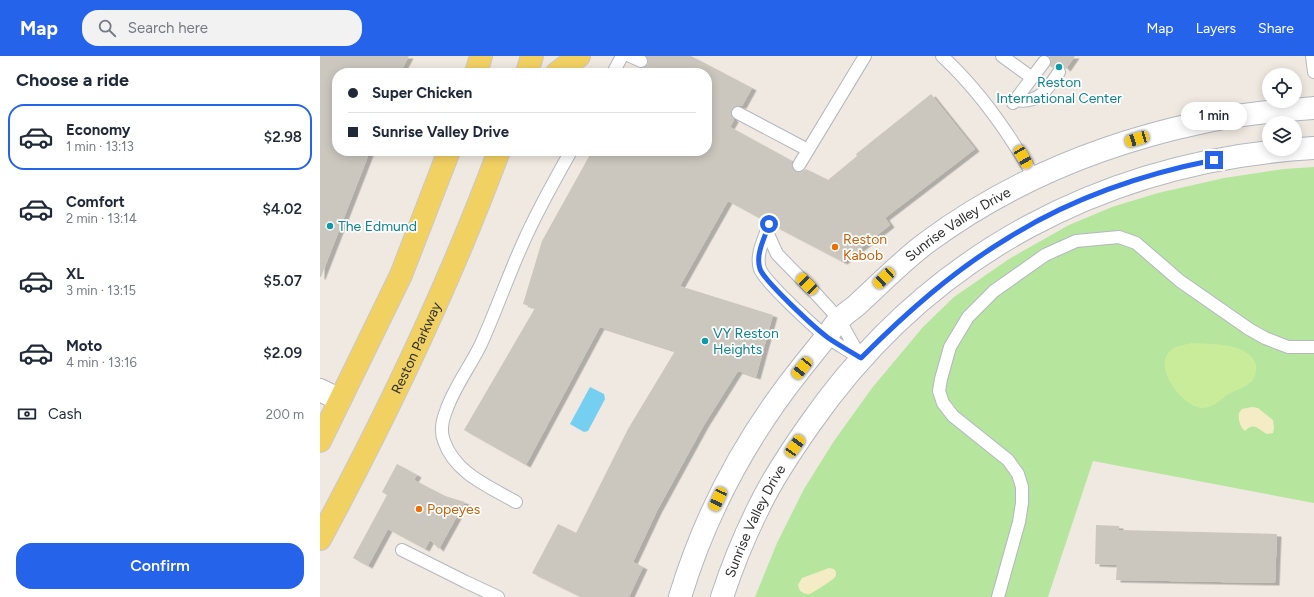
<!DOCTYPE html>
<html lang="en">
<head>
<meta charset="utf-8">
<style>
  body { margin:0; font-family:Figtree,sans-serif; background:#f2f2f3; color:#1f2937; height:100vh; display:flex; flex-direction:column; font-size:15px; white-space:nowrap }
  * { box-sizing:border-box; margin:0 }
  p { font-size:13px; color:#747a83 }
  .icon { flex:none; width:22px; height:22px; fill:none; stroke:currentColor; stroke-width:2; stroke-linecap:round; stroke-linejoin:round }
  .map { position:relative; flex:1; overflow:hidden }
  .drawer { display:flex; flex-direction:column; background:#fff; width:320px }
  .drawer>* { flex:none }
  .guide { position:absolute; left:12px; top:12px; width:380px; height:88px; border-radius:16px; box-shadow:0 2px 10px #0003; display:grid; align-content:center; height:88px; padding:0 16px; background:#fff }
  .tools { position:absolute; left:942px; top:12px; display:grid; gap:8px }
  .tools a { display:grid; place-items:center; width:40px; height:40px; border-radius:50%; background:#fff; box-shadow:0 2px 10px #0003; font-size:20px }
  .end { position:absolute; width:18px; height:18px; margin:-9px; border:5px solid #2563eb; background:#fff; box-shadow:0 0 0 2px #fff }
  .from { border-radius:50% }
  .bubble { position:absolute; height:28px; border-radius:14px; background:#fff; box-shadow:0 2px 10px #0003; font-size:13px; font-weight:600; line-height:28px; text-align:center }
  .car { position:absolute; width:12px; height:24px; margin:-12px -6px; border-radius:5px; box-shadow:0 0 3px 1px #0007; background:linear-gradient(#f5c518 24%,#345 0 40%,#f5c518 0 76%,#345 0 86%,#f5c518 0) }
  .guide b { display:flex; align-items:center; gap:14px; height:38px; font-size:15px }
  .guide b+b { border-top:1px solid #e0e1e3 }
  .guide i { width:10px; height:10px; background:#1f2937 }
  ul { padding:0; list-style:none }
  li { display:flex; align-items:center; gap:12px; height:66px; margin:0 8px 6px; padding:0 8px; border:2px solid transparent; border-radius:16px }
  li div { flex:1 }
  li b { display:block; font-size:15px }
  li em { font-style:normal; font-weight:600 }
  li.current { border-color:#2563eb }
  li>.icon { width:36px; height:36px; stroke-width:1.5 }
  h2 { padding:0 16px; font-size:18px; line-height:48px }
  .pay { display:flex; align-items:center; gap:10px; height:44px; padding:0 16px; font-size:15px }
  .pay p { margin-inline-start:auto }
  .button { display:flex; gap:8px; margin-top:auto; padding:8px 16px }
  .button a { flex:1; height:46px; border-radius:16px; background:#2563eb; color:#fff; font-size:16px; font-weight:600; line-height:46px; text-align:center }
  header { display:flex; align-items:center; gap:24px; box-sizing:border-box; height:56px; padding:0 20px; background:#2563eb; color:#fff }
  header strong { font-size:19px }
  nav { display:flex; gap:22px; margin-inline-start:auto; font-size:14px }
  .search { width:280px; height:36px; background:#f2f2f3; display:flex; align-items:center; gap:10px; box-sizing:border-box; padding:0 14px; border-radius:16px; color:#747a83; font-size:15px }
  main { display:flex; flex:1; min-height:0 }
  .map>svg:first-child { display:block }
  .green { fill:#b6e59e }
  .sand { fill:#f3ecc5 }
  .pitch { fill:#c9ec9a }
  .water { fill:#75cff0 }
  .building { fill:#cbc7bf; filter:url(#shadow) }
  .lines { fill:none; stroke-linecap:round; stroke-linejoin:round }
  .lane-casing { stroke:#b4b7c1; stroke-width:14 }
  .street-casing { stroke:#b4b7c1; stroke-width:24 }
  .secondary-casing { stroke:#b4b7c1; stroke-width:24 }
  .primary-casing { stroke:#c9c9c9; stroke-width:24 }
  .lane { stroke:#fff; stroke-width:12 }
  .street { stroke:#fff; stroke-width:22 }
  .secondary { stroke:#fff; stroke-width:22 }
  .primary { stroke:#f2d163; stroke-width:22 }
  .route { stroke:#2563eb; stroke-width:5 }
  .culture-dot { fill:#0f9aa8; stroke:#fff; stroke-width:1.5 }
  .food-dot { fill:#e8710a; stroke:#fff; stroke-width:1.5 }
  .labels { text-anchor:middle; stroke-width:3.5; stroke-linejoin:round; paint-order:stroke }
  .culture-label { font-size:14px; fill:#0d838f; stroke:#fff; text-anchor:start }
  .street-label { font-size:14px; fill:#2e2e2e; stroke:#fff }
  .food-label { font-size:14px; fill:#c56008; stroke:#fff; text-anchor:start }
</style>
</head>
<body>
<header>
<strong>Map</strong>
<div class="search"><svg class="icon" aria-label="search" viewBox="0 0 24 24"><circle cx="10" cy="10" r="6"/><path d="M15 15l6 6"/></svg>Search here</div>
<nav><a>Map</a><a>Layers</a><a>Share</a></nav>
</header>
<main>
<section class="drawer">
<h2>Choose a ride</h2>
<ul>
<li class="current"><svg class="icon" aria-label="car" viewBox="0 0 24 24"><path d="M5 17H2v-5l4-1 3-4h7l3 4 3 1v5h-3M9 17h6M6 11h13"/><circle cx="7" cy="17" r="2"/><circle cx="17" cy="17" r="2"/></svg><div><b>Economy</b><p>1 min · 13:13</p></div><em>$2.98</em></li>
<li><svg class="icon" aria-label="car" viewBox="0 0 24 24"><path d="M5 17H2v-5l4-1 3-4h7l3 4 3 1v5h-3M9 17h6M6 11h13"/><circle cx="7" cy="17" r="2"/><circle cx="17" cy="17" r="2"/></svg><div><b>Comfort</b><p>2 min · 13:14</p></div><em>$4.02</em></li>
<li><svg class="icon" aria-label="car" viewBox="0 0 24 24"><path d="M5 17H2v-5l4-1 3-4h7l3 4 3 1v5h-3M9 17h6M6 11h13"/><circle cx="7" cy="17" r="2"/><circle cx="17" cy="17" r="2"/></svg><div><b>XL</b><p>3 min · 13:15</p></div><em>$5.07</em></li>
<li><svg class="icon" aria-label="car" viewBox="0 0 24 24"><path d="M5 17H2v-5l4-1 3-4h7l3 4 3 1v5h-3M9 17h6M6 11h13"/><circle cx="7" cy="17" r="2"/><circle cx="17" cy="17" r="2"/></svg><div><b>Moto</b><p>4 min · 13:16</p></div><em>$2.09</em></li>
</ul>
<div class="pay"><svg class="icon" aria-label="cash" viewBox="0 0 24 24"><path d="M3 7h18v10H3z"/><circle cx="12" cy="12" r="2"/></svg>Cash<p>200 m</p></div>
<div class="button"><a>Confirm</a></div>
</section>
<div class="map">
<svg width="994" height="541" viewBox="0 0 994 541">
  <defs>
    <filter id="shadow"><feDropShadow dx="4.5" dy="2.5" stdDeviation="0" flood-color="#0004"/></filter>
  </defs>
  <rect width="100%" height="100%" fill="#efe9e1"/>
  <!-- green -->
  <path class="green" d="M994 111V447L773 405 728 541H435L457 487 484 433 514 385 552 332 603 271 634 241 689 203 749 169 792 151 838 137 904 122 964 113Z"/>
  <!-- sand -->
  <path class="sand" d="M932 351 938 352 953 364 954 372 953 377 947 378C939 374 934 365 925 375 920 371 918 363 919 357L922 353Z
    M509 512 514 513 516 516C516 519 516 520 514 522 513 524 491 538 489 538 485 539 483 536 480 535L478 529 482 522Z"/>
  <!-- pitch -->
  <path class="pitch" d="M871 287C890 288 930 286 936 309 937 316 935 322 931 326 926 332 914 334 907 339 901 344 892 352 883 352 865 353 833 313 849 296 854 290 864 289 871 287Z"/>
  <!-- water -->
  <path class="water" d="M270 331 284 338 285 343 268 375 264 376 250 368Z"/>
  <!-- building -->
  <path class="building" d="M0 0H89L80 17H17V95H50L1 221H0Z
    M326 0H371L432 32 422 50H417L412 53 411 58 414 64 410 71 472 105V109L473 113 478 116 483 115 486 113 508 124 537 100 536 98 611 38 655 93 565 162 570 169 523 206 456 171V166L452 161H447L443 164 408 145 360 230 453 259 436 321 418 315 384 369 337 455 313 506 323 511 309 541H261L212 517 238 468 256 477 308 373 355 295 280 271 206 409 144 374 215 252 203 248 222 185 272 95H387V17H314L317 12H322L328 8V4Z
    M728 0H755L746 13 743 10 740 9H736L733 12 730 10 731 3Z
    M77 408 97 419 94 424 125 440 145 446 119 493 110 484 105 493 68 473 48 510 33 502 67 439 62 436Z
    M776 469 799 470V474L957 478 955 527 796 524 797 509 775 508Z"/>
  <g class="lines">
    <defs>
      <path id="lane" d="M310 0 321 5
        M622 0C660 35 689 77 714 121
        M682 0 711 21
        M992 0 994 16
        M293 17 302 0
        M695 44C719 48 727 34 739 16
        M693 47 724 6
        M418 57 488 94
        M479 109 545 0
        M449 168C445 182 435 198 440 213 445 226 494 271 507 281 518 289 530 295 541 303
        M447 176 457 198 497 239 519 263 540 301
        M196 446C168 430 135 417 124 385 120 375 122 365 126 355 134 331 150 311 161 288 176 255 188 220 203 187 217 155 234 125 251 95
        M82 494 146 526 178 541
        M678 541 699 466 702 447V431L698 418 688 404 633 360 623 347 619 335 621 323 630 291 648 261 674 235 725 199 756 185 799 181 816 187 860 225 929 273 945 282 968 291H994"/>
      <path id="street" d="M0 334 20 344"/>
      <g id="secondary">
        <path id="s1" d="M360 541C386 455 426 381 482 311 490 301 498 291 506 281 511 275 514 269 519 264 525 257 533 253 539 247 561 227 582 205 606 187 687 127 781 88 879 67 917 58 956 55 994 52"/>
        <path id="s2" d="M402 541C412 511 424 481 438 453 452 423 471 395 490 368 609 197 787 104 994 92"/>
      </g>
      <g id="primary">
        <path d="M156 17 161 0"/>
        <path d="M207 17 212 0"/>
        <path d="M237 17 259 0"/>
        <path d="M0 385 81 219 129 95"/>
        <path id="s3" d="M0 483C68 357 129 229 179 95"/>
      </g>
    </defs>
    <!-- lane casing -->
    <use href="#lane" class="lane-casing"/>
    <!-- street casing -->
    <use href="#street" class="street-casing"/>
    <!-- secondary casing -->
    <use href="#secondary" class="secondary-casing"/>
    <!-- primary casing -->
    <use href="#primary" class="primary-casing"/>
    <!-- lane -->
    <use href="#lane" class="lane"/>
    <!-- street -->
    <use href="#street" class="street"/>
    <!-- secondary -->
    <use href="#secondary" class="secondary"/>
    <!-- primary -->
    <use href="#primary" class="primary"/>
  </g>
  <g class="lines">
    <!-- route -->
    <path class="route" d="M449 168C445 182 435 198 440 213 445 226 494 271 507 281 518 289 530 295 541 302 586 257 633 215 688 182 750 143 823 118 894 104"/>
  </g>
  <!-- markers -->
  <g class="culture-dot">
    <circle cx="739" cy="11" r="4"/>
    <circle cx="10" cy="170" r="4"/>
    <circle cx="385" cy="285" r="4"/>
  </g>
  <g class="food-dot">
    <circle cx="515" cy="191" r="4"/>
    <circle cx="99" cy="453" r="4"/>
  </g>
  <g class="labels">
    <!-- culture labels -->
    <g class="culture-label">
      <text x="739" y="31" text-anchor="middle">Reston<tspan x="739" dy="16">International Center</tspan></text>
      <text x="18" y="175">The Edmund</text>
      <text x="393" y="282">VY Reston<tspan x="393" dy="16">Heights</tspan></text>
    </g>
    <!-- street labels -->
    <g class="street-label">
      <text dy="5" stroke="none"><textPath href="#s1" startOffset="475">Sunrise Valley Drive</textPath></text>
      <text dy="5" stroke="none"><textPath href="#s3" startOffset="214">Reston Parkway</textPath></text>
      <text dy="5" stroke="none"><textPath href="#s2" startOffset="83">Sunrise Valley Drive</textPath></text>
    </g>
    <!-- food labels -->
    <g class="food-label">
      <text x="523" y="188">Reston<tspan x="523" dy="16">Kabob</tspan></text>
      <text x="107" y="458">Popeyes</text>
    </g>
  </g>
</svg>
<div class="tools">
<a><svg class="icon" aria-label="locate" viewBox="0 0 24 24"><circle cx="12" cy="12" r="6"/><path d="M12 2v4M12 18v4M2 12h4M18 12h4"/></svg></a>
<a><svg class="icon" aria-label="layers" viewBox="0 0 24 24"><path d="M12 4l9 5-9 5-9-5zM3 14l9 5 9-5"/></svg></a>
</div>
<i class="end from" style="left:449px;top:168px"></i>
<i class="end" style="left:894px;top:104px"></i>
<div class="bubble" style="left:861px;top:46px;width:66px">1 min</div>
<i class="car" style="left:817px;top:83px;rotate:253deg"></i>
<i class="car" style="left:703px;top:101px;rotate:150deg"></i>
<i class="car" style="left:564px;top:222px;rotate:227deg"></i>
<i class="car" style="left:487px;top:228px;rotate:315deg"></i>
<i class="car" style="left:482px;top:312px;rotate:219deg"></i>
<i class="car" style="left:475px;top:390px;rotate:35deg"></i>
<i class="car" style="left:398px;top:443px;rotate:205deg"></i>
<div class="guide">
<b><i class="from"></i>Super Chicken</b>
<b><i></i>Sunrise Valley Drive</b>
</div>
</div>
</main>
</body>
</html>
